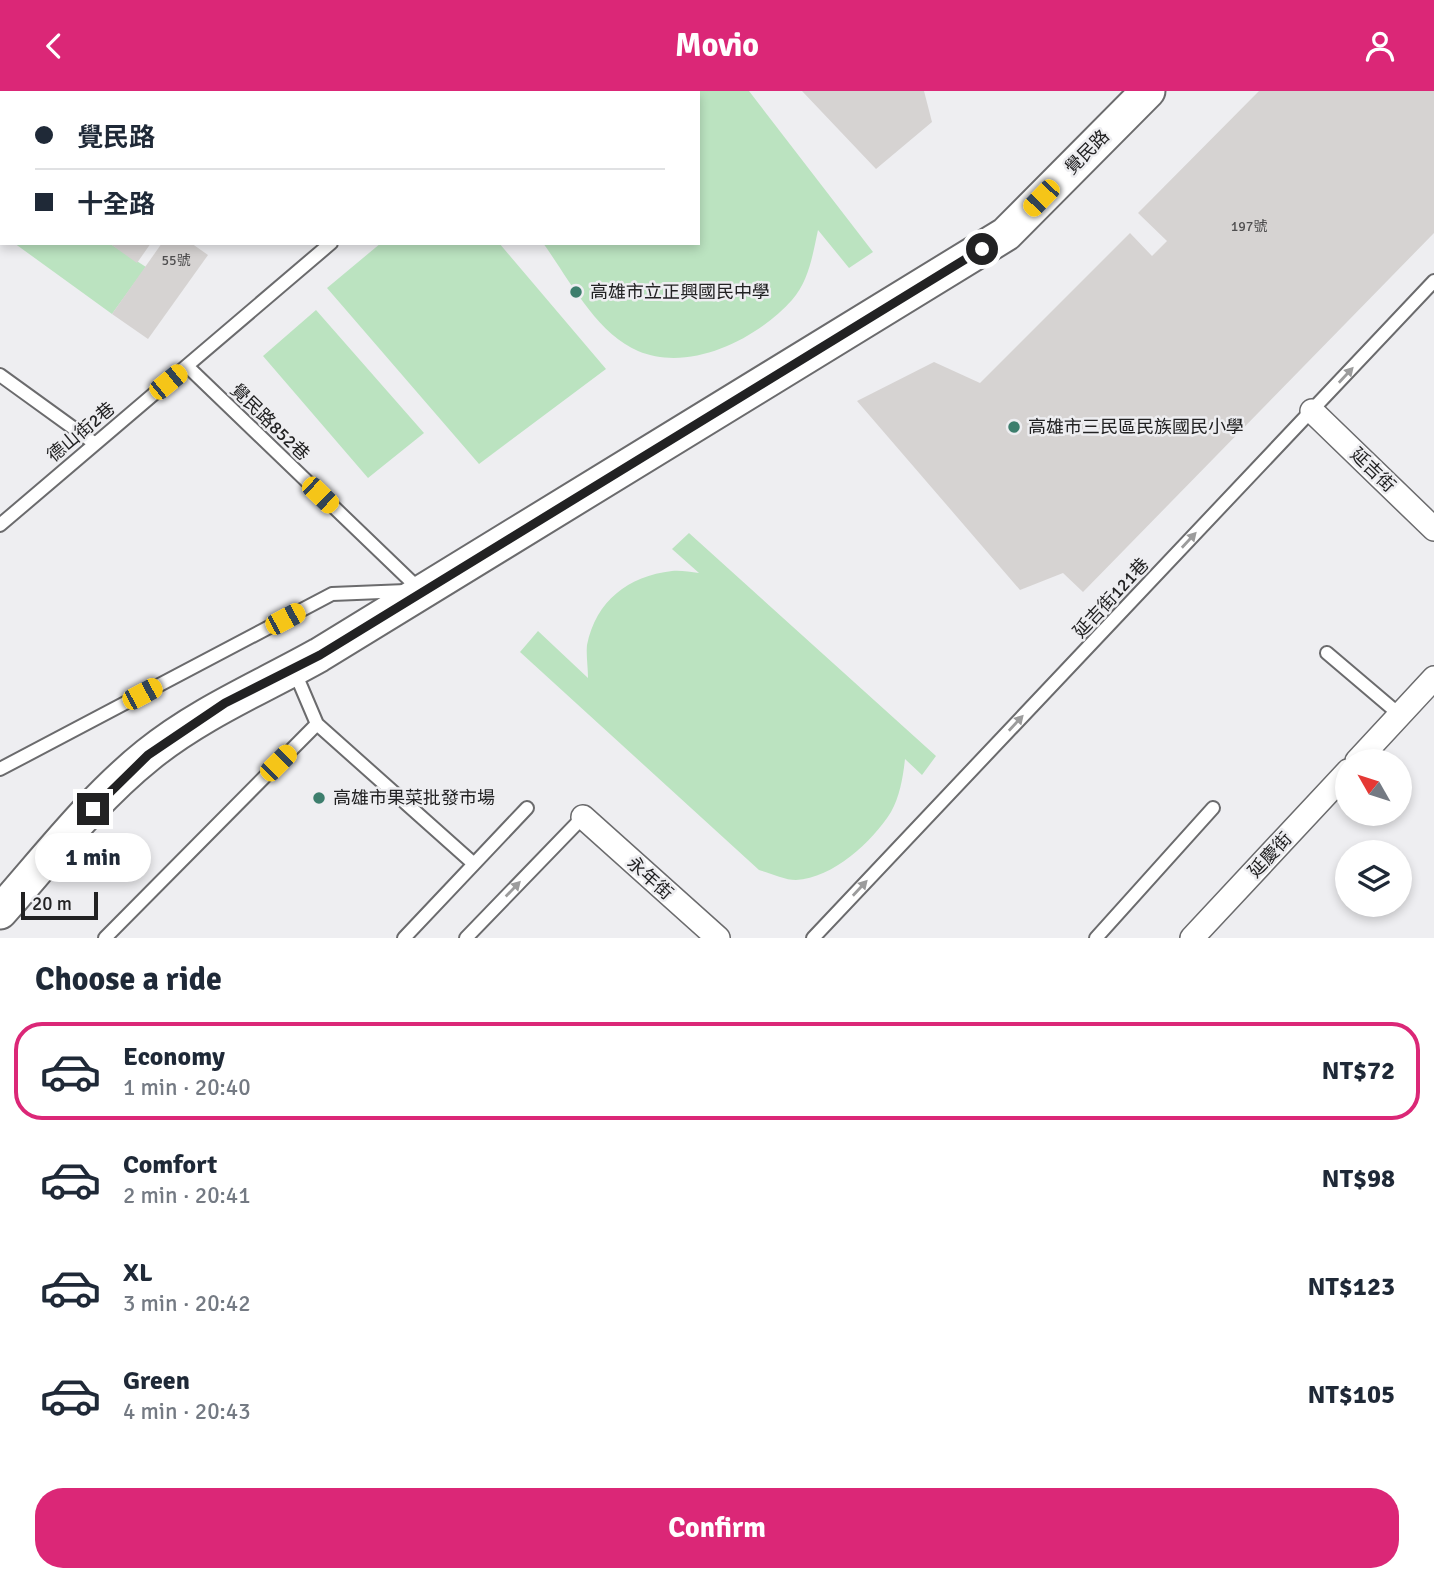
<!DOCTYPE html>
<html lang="en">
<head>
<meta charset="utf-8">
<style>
  body { margin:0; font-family:Signika,"Noto Sans TC",sans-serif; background:#f6f6f7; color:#1f2937; height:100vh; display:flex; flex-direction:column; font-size:26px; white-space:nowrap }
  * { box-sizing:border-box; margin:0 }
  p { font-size:23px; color:#747a83 }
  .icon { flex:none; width:38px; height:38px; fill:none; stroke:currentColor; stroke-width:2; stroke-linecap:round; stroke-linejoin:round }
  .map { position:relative; height:847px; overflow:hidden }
  .side { display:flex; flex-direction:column; background:#fff; flex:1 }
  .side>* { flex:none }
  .top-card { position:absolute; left:0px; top:0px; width:700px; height:154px; box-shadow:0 4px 10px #0003; display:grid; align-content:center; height:154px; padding:0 35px; background:#fff }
  .needle { width:46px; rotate:309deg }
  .buttons { position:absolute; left:1335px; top:658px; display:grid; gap:14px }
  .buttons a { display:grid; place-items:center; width:77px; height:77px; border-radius:50%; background:#fff; box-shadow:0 4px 10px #0003; font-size:35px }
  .scale { position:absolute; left:21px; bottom:18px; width:77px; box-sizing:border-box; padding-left:7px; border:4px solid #222223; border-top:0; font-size:19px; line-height:24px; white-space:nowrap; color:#222223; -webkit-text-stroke:5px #eeeef1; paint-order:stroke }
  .end { position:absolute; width:32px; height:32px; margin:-16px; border:9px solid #222223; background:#fff; box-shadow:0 0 0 4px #fff }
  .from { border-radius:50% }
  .bubble { position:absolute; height:49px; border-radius:24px; background:#fff; box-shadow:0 4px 10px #0003; font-size:23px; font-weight:700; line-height:49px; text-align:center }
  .car { position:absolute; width:21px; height:42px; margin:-21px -10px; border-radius:9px; box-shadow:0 0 5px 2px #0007; background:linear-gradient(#f5c518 24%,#345 0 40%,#f5c518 0 76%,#345 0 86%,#f5c518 0) }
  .top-card b { display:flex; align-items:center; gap:24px; height:66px; font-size:26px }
  .top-card b+b { border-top:2px solid #e0e1e3 }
  .top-card i { width:18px; height:18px; background:#1f2937 }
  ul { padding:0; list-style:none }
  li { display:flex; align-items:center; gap:21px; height:98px; margin:0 14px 10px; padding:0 21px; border:4px solid transparent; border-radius:28px }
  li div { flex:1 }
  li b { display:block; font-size:26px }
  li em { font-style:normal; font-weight:700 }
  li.selected { border-color:#db2777 }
  li>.icon { width:63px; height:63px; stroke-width:1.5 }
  h2 { padding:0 35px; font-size:32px; line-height:84px }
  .cta { display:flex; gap:14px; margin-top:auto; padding:14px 35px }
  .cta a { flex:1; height:80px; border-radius:28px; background:#db2777; color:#fff; font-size:28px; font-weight:700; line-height:80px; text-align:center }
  header { display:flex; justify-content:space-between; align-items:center; height:91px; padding:0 35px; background:#db2777; color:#fff; font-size:32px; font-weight:700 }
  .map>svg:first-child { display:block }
  .green { fill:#bbe3c0 }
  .building { fill:#d6d3d2 }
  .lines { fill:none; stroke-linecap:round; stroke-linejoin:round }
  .lane-casing { stroke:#6b6b6d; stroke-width:16 }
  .street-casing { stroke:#6b6b6d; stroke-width:26 }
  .secondary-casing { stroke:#6b6b6d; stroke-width:37 }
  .lane { stroke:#fff; stroke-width:12 }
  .street { stroke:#fff; stroke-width:23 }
  .secondary { stroke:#fff; stroke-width:33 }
  .oneway { fill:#9c9c9c }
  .route { stroke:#222223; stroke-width:9 }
  .poi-dot { fill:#3d7e6d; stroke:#eeeef1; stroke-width:2.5 }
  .labels { text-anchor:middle; stroke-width:5; stroke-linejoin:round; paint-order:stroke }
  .number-label { font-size:14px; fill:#4f4e4f }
  .street-label { font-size:18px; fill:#222223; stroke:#eeeef1 }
  .poi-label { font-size:18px; fill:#222223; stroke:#eeeef1; text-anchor:start }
</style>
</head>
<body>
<header><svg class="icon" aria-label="back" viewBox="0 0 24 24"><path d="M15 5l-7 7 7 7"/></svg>Movio<svg class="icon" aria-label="person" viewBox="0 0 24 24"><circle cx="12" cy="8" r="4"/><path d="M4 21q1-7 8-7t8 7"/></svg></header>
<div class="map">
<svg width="1434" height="847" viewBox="0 0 1434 847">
  <rect width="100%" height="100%" fill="#eeeef1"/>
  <!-- green -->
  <path class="green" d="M566 0H749L873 161 849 177 818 139C813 162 809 190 792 209 757 248 690 282 638 260 596 242 569 188 543 152H698V2H564Z
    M14 152H109L146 176 112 223Z
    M381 152H499L606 278 479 373 327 197Z
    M316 219 424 342 368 387 263 265Z
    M689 442 936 665 922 684 905 668C903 686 900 705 891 721 872 751 833 787 796 789 785 789 770 782 759 779L520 561 538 540 588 587C588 576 586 564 587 554 596 510 628 485 672 480 680 479 690 481 699 482L672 458Z"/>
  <!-- building -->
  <path class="building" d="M802 0H924L932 31 876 78Z
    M1259 0H1434V142L1083 501 1063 482 1020 499 857 310 934 271 980 292 1130 142 1152 165 1167 150 1138 122Z
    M109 152H151L137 172Z
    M162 152H191L208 164 148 248 112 223Z"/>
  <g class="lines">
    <defs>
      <path id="lane" d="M220 0V2
        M506 2 508 0
        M187 275 420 499
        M0 284 94 352
        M0 434 331 152
        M1327 562 1400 624
        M294 579 317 633 474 773
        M0 678 332 503 406 500
        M105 847 317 633
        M404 847 527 717
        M466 847 583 726
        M813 847 1434 190
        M1096 847 1213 717"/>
      <path id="street" d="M8 0 10 2
        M1312 320 1434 438
        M1357 670 1434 587
        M583 726 718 847
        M1192 847 1348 680"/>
      <path id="secondary" d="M0 821C47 768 93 708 148 664 200 622 262 596 319 564L1006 143 1148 0"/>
    </defs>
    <!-- lane casing -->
    <use href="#lane" class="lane-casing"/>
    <!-- street casing -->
    <use href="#street" class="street-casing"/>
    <!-- secondary casing -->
    <use href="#secondary" class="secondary-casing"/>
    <!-- lane -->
    <use href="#lane" class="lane"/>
    <!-- street -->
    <use href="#street" class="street"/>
    <!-- secondary -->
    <use href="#secondary" class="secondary"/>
  </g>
  <!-- one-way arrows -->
  <defs><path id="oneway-solid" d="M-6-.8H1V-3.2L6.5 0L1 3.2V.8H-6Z" transform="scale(1.75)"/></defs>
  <g class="oneway">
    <use href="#oneway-solid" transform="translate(1346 284) rotate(-47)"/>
    <use href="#oneway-solid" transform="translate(1189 449) rotate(-47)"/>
    <use href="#oneway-solid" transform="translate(1016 632) rotate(-47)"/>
    <use href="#oneway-solid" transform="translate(860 797) rotate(-47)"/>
    <use href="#oneway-solid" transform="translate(513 798) rotate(-46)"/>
  </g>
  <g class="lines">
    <!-- route -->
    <path class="route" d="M93 718 148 664 225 612 320 564 982 158"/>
  </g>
  <!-- markers -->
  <g class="poi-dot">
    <circle cx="576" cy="201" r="7"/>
    <circle cx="1014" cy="336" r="7"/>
    <circle cx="319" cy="707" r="7"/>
  </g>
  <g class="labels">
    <!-- number labels -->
    <g class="number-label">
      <text x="1249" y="140">197號</text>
      <text x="176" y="174">55號</text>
    </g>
    <!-- street labels -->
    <g class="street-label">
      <text transform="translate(1087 61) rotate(-45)" y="6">覺民路</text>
      <text transform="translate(270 331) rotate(44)" y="6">覺民路852巷</text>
      <text transform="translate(81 341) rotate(-40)" y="6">德山街2巷</text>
      <text transform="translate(1373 379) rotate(44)" y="6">延吉街</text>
      <text transform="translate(1111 507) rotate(-47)" y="6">延吉街121巷</text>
      <text transform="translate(1270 764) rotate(-47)" y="6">延慶街</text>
      <text transform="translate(650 787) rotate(42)" y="6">永年街</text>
    </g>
    <!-- poi labels -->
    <g class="poi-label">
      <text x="590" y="207">高雄市立正興國民中學</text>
      <text x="1028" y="342">高雄市三民區民族國民小學</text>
      <text x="333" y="713">高雄市果菜批發市場</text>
    </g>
  </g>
</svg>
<div class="buttons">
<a><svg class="needle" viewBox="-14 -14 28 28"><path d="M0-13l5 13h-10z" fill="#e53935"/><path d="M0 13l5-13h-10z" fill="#747a83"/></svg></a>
<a><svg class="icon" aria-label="layers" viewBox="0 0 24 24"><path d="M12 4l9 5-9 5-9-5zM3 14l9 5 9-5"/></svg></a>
</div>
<div class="scale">20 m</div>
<i class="end from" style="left:982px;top:158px"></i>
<i class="end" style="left:93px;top:718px"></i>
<div class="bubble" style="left:35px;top:742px;width:116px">1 min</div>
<i class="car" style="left:1041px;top:107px;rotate:224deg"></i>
<i class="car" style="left:168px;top:291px;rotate:51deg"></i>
<i class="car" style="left:320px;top:404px;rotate:134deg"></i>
<i class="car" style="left:285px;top:528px;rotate:62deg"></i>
<i class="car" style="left:142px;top:603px;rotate:62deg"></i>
<i class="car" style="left:278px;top:672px;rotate:45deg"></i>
<div class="top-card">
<b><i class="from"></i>覺民路</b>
<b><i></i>十全路</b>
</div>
</div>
<section class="side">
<h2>Choose a ride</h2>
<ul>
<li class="selected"><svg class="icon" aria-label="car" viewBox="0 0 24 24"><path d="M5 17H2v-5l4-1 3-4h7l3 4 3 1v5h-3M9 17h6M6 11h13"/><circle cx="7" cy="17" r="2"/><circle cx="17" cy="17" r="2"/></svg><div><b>Economy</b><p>1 min · 20:40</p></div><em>NT$72</em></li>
<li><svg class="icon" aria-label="car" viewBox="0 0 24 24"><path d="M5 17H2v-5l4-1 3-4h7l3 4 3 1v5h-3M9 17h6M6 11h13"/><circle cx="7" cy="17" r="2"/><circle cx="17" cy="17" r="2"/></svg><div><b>Comfort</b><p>2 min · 20:41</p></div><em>NT$98</em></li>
<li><svg class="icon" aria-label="car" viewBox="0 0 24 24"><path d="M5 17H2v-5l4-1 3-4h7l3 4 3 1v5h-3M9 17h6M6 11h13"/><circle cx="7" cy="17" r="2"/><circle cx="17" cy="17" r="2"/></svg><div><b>XL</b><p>3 min · 20:42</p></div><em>NT$123</em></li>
<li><svg class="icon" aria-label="car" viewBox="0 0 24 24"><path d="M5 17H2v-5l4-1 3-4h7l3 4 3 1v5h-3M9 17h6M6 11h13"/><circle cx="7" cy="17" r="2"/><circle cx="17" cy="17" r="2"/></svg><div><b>Green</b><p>4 min · 20:43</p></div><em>NT$105</em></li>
</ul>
<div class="cta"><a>Confirm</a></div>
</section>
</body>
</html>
